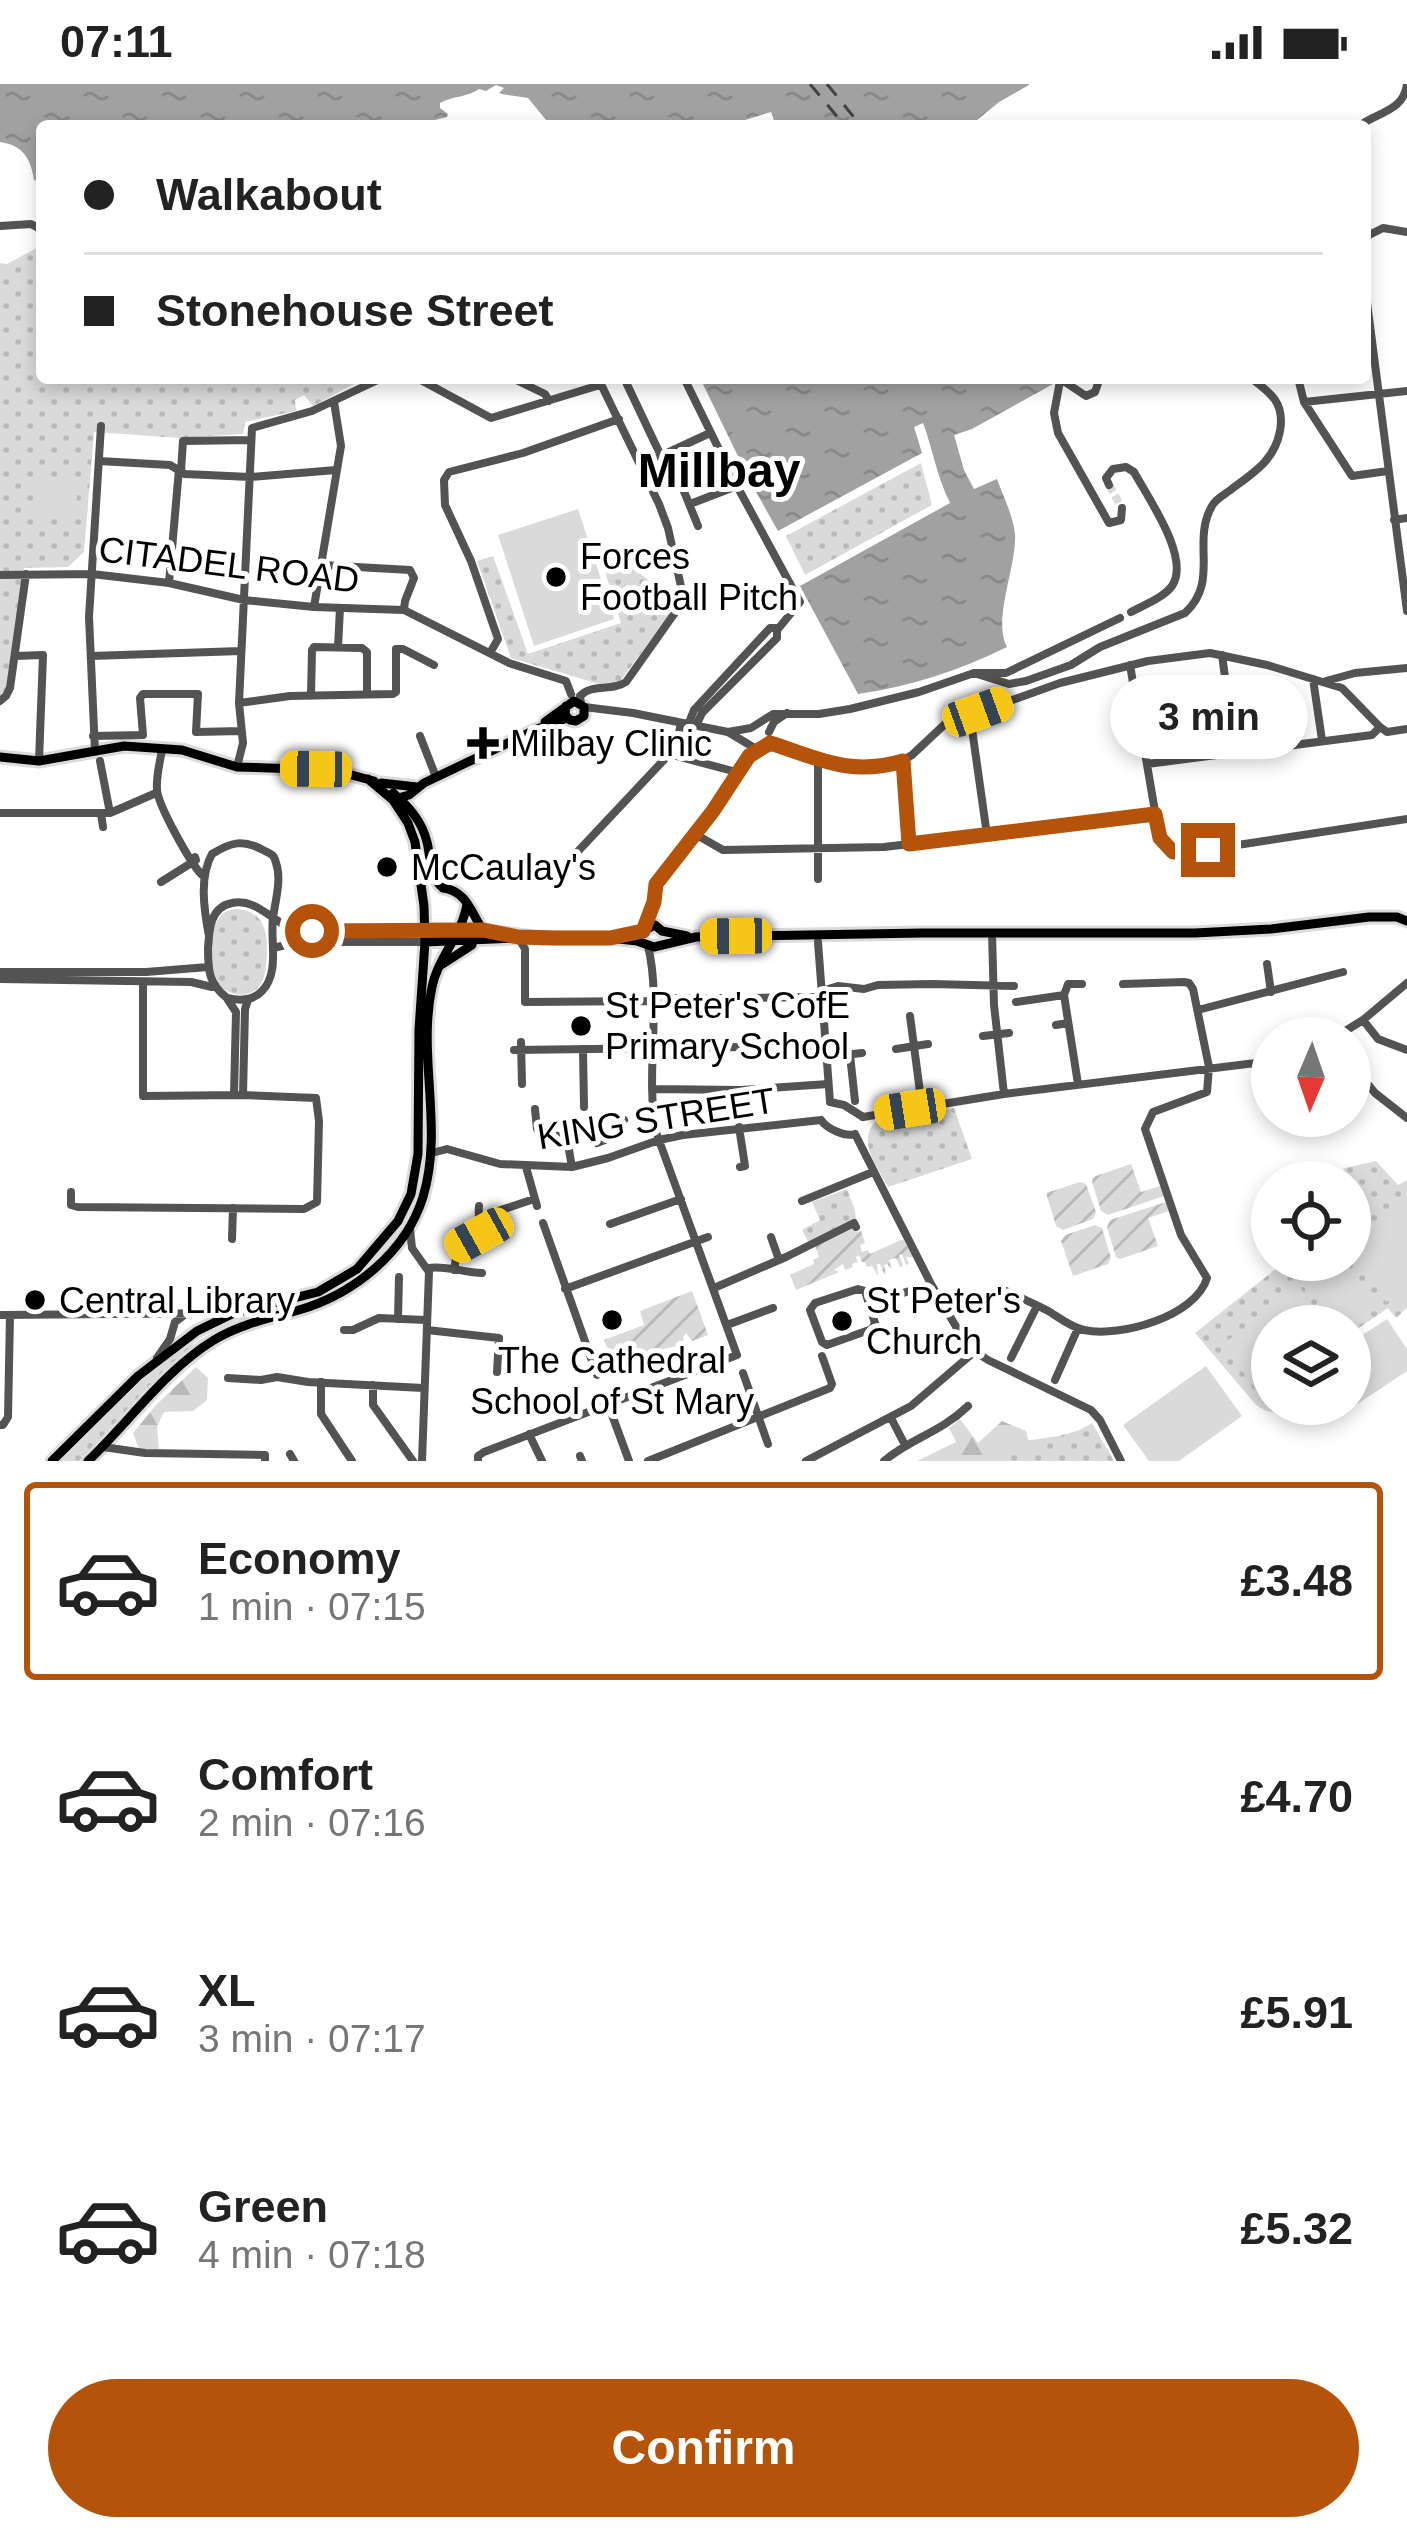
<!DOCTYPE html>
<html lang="en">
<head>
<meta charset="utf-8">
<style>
  body { margin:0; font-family:Arial,sans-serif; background:#f2f2f2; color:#222; height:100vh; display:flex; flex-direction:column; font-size:45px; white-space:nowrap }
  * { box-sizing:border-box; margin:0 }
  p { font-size:39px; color:#767676 }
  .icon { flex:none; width:66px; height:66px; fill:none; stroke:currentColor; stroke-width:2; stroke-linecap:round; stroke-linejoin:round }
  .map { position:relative; height:1377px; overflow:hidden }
  .drawer { display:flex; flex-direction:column; background:#fff; flex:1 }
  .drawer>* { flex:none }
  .banner { position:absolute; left:36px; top:36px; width:1335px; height:264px; border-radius:12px; box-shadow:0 6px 18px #0003; display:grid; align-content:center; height:264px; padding:0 48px; background:#fff }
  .needle { width:78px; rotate:182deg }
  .fabs { position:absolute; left:1251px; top:933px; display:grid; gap:24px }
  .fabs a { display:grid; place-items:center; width:120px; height:120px; border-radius:50%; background:#fff; box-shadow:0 6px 18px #0003; font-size:60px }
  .end { position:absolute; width:54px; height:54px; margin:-27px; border:15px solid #b45309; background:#fff; box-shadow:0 0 0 6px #fff }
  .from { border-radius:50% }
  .bubble { position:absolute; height:84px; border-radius:42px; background:#fff; box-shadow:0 6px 18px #0003; font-size:39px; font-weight:600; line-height:84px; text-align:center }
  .car { position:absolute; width:36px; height:72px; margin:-36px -18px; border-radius:15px; box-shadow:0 0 9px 3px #0007; background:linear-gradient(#f5c518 24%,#345 0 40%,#f5c518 0 76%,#345 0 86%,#f5c518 0) }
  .banner b { display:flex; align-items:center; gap:42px; height:114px; font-size:45px }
  .banner b+b { border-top:3px solid #e0e0e0 }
  .banner i { width:30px; height:30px; background:#222 }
  ul { padding:21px 0 0; list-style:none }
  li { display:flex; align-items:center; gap:36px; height:198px; margin:0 24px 18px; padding:0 24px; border:6px solid transparent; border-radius:12px }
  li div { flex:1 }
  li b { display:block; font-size:45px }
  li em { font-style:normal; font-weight:600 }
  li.on { border-color:#b45309 }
  li>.icon { width:108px; height:108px; stroke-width:1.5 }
  .cta { display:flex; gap:24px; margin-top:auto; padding:24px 48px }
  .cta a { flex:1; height:138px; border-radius:72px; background:#b45309; color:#fff; font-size:48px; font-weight:600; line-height:138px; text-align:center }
  .status { display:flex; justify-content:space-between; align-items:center; height:84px; padding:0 60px; background:#fff; direction:ltr }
  .status svg { height:33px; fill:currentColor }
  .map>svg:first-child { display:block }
  .grass { fill:url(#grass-dots) }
  .forest { fill:url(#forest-firs) }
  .garden { fill:url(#garden-furrows) }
  .pitch { fill:#dadada }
  .water { fill:url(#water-ripples) }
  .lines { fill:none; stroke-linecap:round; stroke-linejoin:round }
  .ferry { stroke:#424242; stroke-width:3; stroke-dasharray:15 12; stroke-linecap:butt }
  .minor-tunnel { stroke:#d9d9d9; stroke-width:8; stroke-dasharray:8 4; stroke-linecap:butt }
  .major-casing { stroke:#dbdbdb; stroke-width:15 }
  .minor { stroke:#535353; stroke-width:8 }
  .major { stroke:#000; stroke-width:9 }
  .route { stroke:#b45309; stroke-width:15 }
  .poi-dot { fill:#000; stroke:#fff; stroke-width:4.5 }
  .labels { text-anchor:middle; stroke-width:10; stroke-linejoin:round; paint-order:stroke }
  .poi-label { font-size:36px; fill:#000; stroke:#fff; text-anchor:start }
  .street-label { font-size:36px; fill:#000; stroke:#fff }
  .district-label { font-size:48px; font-weight:bold; fill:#000; stroke:#fff }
</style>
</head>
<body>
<div class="status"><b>07:11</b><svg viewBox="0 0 49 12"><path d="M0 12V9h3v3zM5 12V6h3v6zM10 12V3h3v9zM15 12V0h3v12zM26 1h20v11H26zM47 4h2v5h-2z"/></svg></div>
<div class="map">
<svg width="1407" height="1377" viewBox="0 0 1407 1377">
  <defs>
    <pattern id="grass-dots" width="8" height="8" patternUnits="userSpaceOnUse" patternTransform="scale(3)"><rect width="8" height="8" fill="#dadada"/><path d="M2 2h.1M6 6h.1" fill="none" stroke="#b9b9b9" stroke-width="1.8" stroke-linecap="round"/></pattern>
    <pattern id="forest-firs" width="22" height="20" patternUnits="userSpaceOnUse" patternTransform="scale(3)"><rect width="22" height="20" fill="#dadada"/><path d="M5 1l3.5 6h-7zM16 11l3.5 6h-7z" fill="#b9b9b9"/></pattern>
    <pattern id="garden-furrows" width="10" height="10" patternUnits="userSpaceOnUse" patternTransform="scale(3)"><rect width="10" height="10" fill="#dadada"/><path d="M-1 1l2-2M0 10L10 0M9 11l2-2" fill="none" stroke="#b9b9b9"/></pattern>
    <pattern id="water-ripples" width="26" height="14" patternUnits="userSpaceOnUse" patternTransform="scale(3)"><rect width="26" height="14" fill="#a1a1a1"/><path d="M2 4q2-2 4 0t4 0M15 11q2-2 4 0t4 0" fill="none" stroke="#898989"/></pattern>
  </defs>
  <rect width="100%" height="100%" fill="#fff"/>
  <!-- grass -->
  <path class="grass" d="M42 161V294H365L313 322 304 311 295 316 296 327 245 338 243 350 180 354 94 348 84 468 68 483 24 484 8 598 6 608 0 612V179L7 180Z
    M921 379 932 421 805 491 786 452Z
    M596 458 679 518 621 596 606 602 511 574 477 477 493 472 528 570 621 539Z
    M235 825C263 826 268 846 267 871 266 880 266 890 262 898 252 917 226 913 216 897 207 884 209 846 219 834 225 827 227 827 235 825Z
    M954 1024 972 1075 888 1103C877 1082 857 1058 875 1038Z
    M1376 1077 1398 1101 1407 1096V1224L1396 1234 1388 1224 1350 1250V1242H1272V1320H1300L1287 1330 1266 1327 1256 1321 1195 1249 1287 1176H1350V1098H1329L1345 1084Z
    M847 1105 855 1126 856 1135 809 1159 802 1146 820 1136 812 1118Z
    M193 1257V1265L158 1294 79 1377H58L134 1304Z
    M1092 1339 1114 1377H955C974 1371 994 1363 1014 1359 1040 1353 1068 1355 1092 1339Z"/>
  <!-- forest -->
  <path class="forest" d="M196 1283 208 1294 207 1316 193 1327 164 1328 157 1343 159 1365H139L133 1349 157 1320Z
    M960 1335 978 1359 1002 1337 1026 1347 1031 1366 993 1377H917L956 1358 949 1344Z"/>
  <!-- garden -->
  <path class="garden" d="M1131 1080 1141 1108 1160 1102 1164 1112 1108 1131 1101 1127 1092 1098 1093 1093Z
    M1080 1098 1086 1100 1096 1128 1093 1135 1063 1146 1056 1142 1046 1109Z
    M1166 1118 1169 1127 1148 1134 1158 1162 1120 1175 1116 1173 1107 1143 1110 1136Z
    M1095 1141 1102 1144 1111 1174 1108 1180 1073 1192 1061 1157 1065 1151Z
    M853 1142 855 1148 861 1147 865 1159 860 1161 862 1168 868 1166 870 1170 903 1155 913 1173H906L909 1180 906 1181 902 1170 899 1171 903 1182 900 1183 896 1174 889 1176 892 1186 887 1180 884 1181 886 1189 884 1190 880 1180H877L878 1192 872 1182 867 1183 865 1178H862L859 1171 856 1173 858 1178 852 1180 853 1183 845 1186 843 1180 834 1186 839 1188 796 1206 790 1191 814 1180 813 1176 819 1173 815 1161Z
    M692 1207 708 1251 692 1257 686 1249 683 1253 685 1260 660 1266 661 1270 630 1281 628 1277 615 1282 604 1256 644 1241 640 1227Z"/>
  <!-- pitch -->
  <path class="pitch" d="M39 395 78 398 75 437 36 433Z
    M578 425 614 535 534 562 498 451Z
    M1407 1124V1203L1386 1218 1350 1161Z
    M1330 1176H1344L1375 1219 1345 1242 1305 1194Z
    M1299 1202 1329 1242H1272V1295L1257 1307 1223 1260Z
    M1387 1235 1407 1265V1287L1341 1331 1334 1320H1350V1259Z
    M1206 1282 1242 1332 1179 1377H1149L1123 1341Z"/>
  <!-- water -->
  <path class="water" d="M0 0H1029V1L999 18 970 42H776L771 28 725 42H551L528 14 502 10 499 9 504 4 496 1 486 7 479 5C469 13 452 12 440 19V24L448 30 447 33 435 36 448 42H42V99L34 96C31 75 23 61 0 58Z
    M700 294H1064L972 345 954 351 964 386 974 405 997 395C1003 412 1013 431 1015 450 1017 482 992 536 1007 563 959 587 911 602 858 610L800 502 950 419C937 393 933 366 923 339L914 343 922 369 778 447 751 399Z"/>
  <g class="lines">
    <!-- ferry -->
    <path class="ferry" d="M810 0 845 42
      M827 0 861 42"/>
    <!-- minor-tunnel -->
    <path class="minor-tunnel" d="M1109 401 1122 424"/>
    <defs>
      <path id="major" d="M545 638 574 617 584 623V632L576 637 570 636 565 631 566 622
        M0 673 39 677 124 662 182 666 237 683 333 686 374 697
        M381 699 417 703
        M393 709C409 723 422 737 427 758 432 778 427 790 443 804 467 807 471 829 483 846
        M398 714 409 711 424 699 537 645 567 634
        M425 845 483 846 541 854H610L637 857 654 863 696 853 923 849H1195L1271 845 1369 833H1397L1407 837
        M618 852 643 847 655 841 662 847 687 852
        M425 858 513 854
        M441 881 472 861
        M52 1377 138 1292 197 1247 234 1229 318 1208 357 1185 398 1137 411 1110 418 1070 419 945 425 858 424 822 415 758 408 739 393 716 368 695
        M88 1377C129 1338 165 1286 214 1256 240 1240 270 1234 299 1226 354 1210 406 1168 423 1113 444 1044 417 972 432 903 438 873 463 850 467 819"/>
    </defs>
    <!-- major casing -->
    <use href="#major" class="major-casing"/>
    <!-- minor -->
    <path class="minor" d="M1359 42C1378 28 1404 27 1407 0
      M0 142 31 140 42 146
      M1365 153 1383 144 1407 148
      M1365 203 1407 527
      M417 294 491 334 600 301
      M512 294 545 310 549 317
      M624 294 661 372
      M684 294 737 402 800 518 778 545
      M1059 294 1086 312 1095 308 1100 294
      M1298 294 1304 318 1352 392 1388 387
      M1060 297 1054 329 1058 349 1109 439 1121 436 1122 424
      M1304 318 1407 307
      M665 371 679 395 698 442
      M654 375 710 349
      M99 377 170 381 185 390 250 393 336 386
      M181 387 183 357 251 356
      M1109 401 1106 394 1113 385 1126 383 1134 388C1148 414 1191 474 1172 502 1163 514 1144 521 1131 528
      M690 420 737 402
      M1394 436 1407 434
      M321 481 410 486 414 494 405 517 404 526
      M0 491 92 490 169 499 244 516 314 523 404 526 509 579 566 597 571 610
      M169 499 179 385
      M314 523 341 362 334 318
      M338 563 340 524
      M490 569 498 555 471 477 445 421 444 396 449 388 523 369 619 335
      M1222 571 1235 667
      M15 572 43 571 39 677
      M91 572 241 567
      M1130 581 1158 745C1162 760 1168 769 1185 769L1407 735
      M974 589 1009 600 1026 597 1071 581 1100 563 1185 529C1220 497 1191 458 1212 422 1216 414 1226 410 1233 404 1255 388 1275 375 1280 347 1285 319 1271 309 1251 294
      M1313 595 1322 656
      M1326 597 1355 589 1407 584
      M311 611 312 566 314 563 362 564 367 568V609
      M0 617 6 612 10 604 26 490
      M239 619 290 612 393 610 396 608V565H403L434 581
      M581 620 580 612C592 599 611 608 626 598L684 516 668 444 659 420 598 294
      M584 623 633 629 728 648 758 666
      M970 631 987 751
      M688 641 694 626 770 544H776
      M696 642 702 629 777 554V545
      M728 648 751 644 773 630H819L850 625 919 608 974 589H1006L1120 534
      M769 648 774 638 787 629
      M93 652 143 651 140 614 143 610H198L196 648 241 647
      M420 652 436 693
      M769 659 818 677 838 681 899 679 912 671 945 640 1060 599 1148 577 1210 569 1267 581 1342 604 1380 643
      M162 666C160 678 156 692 157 705 157 720 191 780 202 791
      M95 667 89 533 101 342
      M669 670 740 689
      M100 677 110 729
      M903 677 909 760
      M1147 680 1372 651 1380 643 1387 648 1407 645
      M237 683 243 659 239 619 252 344 312 327 382 294
      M0 729H110L156 709
      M101 730 103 743
      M695 750 723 766 884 763 1155 731
      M818 795V677
      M551 796 676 663 681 639
      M161 798 196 776 195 773
      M647 844 656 800 713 727 749 672 769 659
      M992 849 994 921 1004 1010
      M209 852C204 826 199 793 212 770 231 758 243 755 263 766 271 770 274 770 276 779 282 795 275 818 273 834 270 857 280 889 262 907 253 917 240 917 227 914 209 900 208 887 208 865 209 846 210 823 232 819 259 813 276 844 301 847 313 849 327 847 339 847 368 846 397 846 425 845
      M518 853 525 865V918L652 917
      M818 858 830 1018
      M273 864 299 858H425
      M1267 880 1271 908
      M0 888H146L208 883
      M0 895 191 898 212 903
      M822 907 838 902 864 905 878 901 932 900 1014 902
      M652 914H745
      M753 914 822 913
      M228 916 236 928 234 1011
      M1016 918 1064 911
      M1198 926 1343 888
      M910 932 922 1023
      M1363 936 1378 955 1407 966
      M1056 941 1068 939
      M983 952 1009 949
      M1334 954 1363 936 1407 899
      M521 958 522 1000
      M583 965 584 1023
      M896 965 928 960
      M514 966 826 962
      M850 971 855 1017
      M826 973 862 969
      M1350 978 1375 1009 1407 1034
      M1078 1000 1064 911 1068 900H1082
      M652 1005 741 1006 828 1000
      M243 1011 245 925 248 916
      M830 1018 844 1021 863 1033
      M535 1025 537 1045 567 1055 572 1083
      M863 1033 1004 1010 1272 977
      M821 1036C827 1045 845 1053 855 1050
      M739 1043 745 1082 740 1083
      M855 1050 931 1200 968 1263 988 1276 1091 1326 1100 1336 1121 1377
      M597 1059 610 1054 615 1041 624 1036
      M432 1069 447 1065 500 1080 572 1083 608 1074 659 1056 683 1051 821 1036
      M526 1083 537 1122
      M71 1108V1121L78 1123 304 1125 317 1118 319 1037 316 1014 243 1011 143 1012V898
      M802 1117 873 1088
      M494 1139 495 1128 534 1115
      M543 1139 597 1291
      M610 1140 681 1115
      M410 1145 412 1164 429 1188 422 1377
      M771 1153 779 1176
      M452 1154 458 1163 454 1186
      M232 1155 233 1124
      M458 1163C494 1143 476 1152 479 1122
      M428 1184C447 1181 464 1189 482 1189
      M998 1203C1015 1212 1034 1219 1050 1228 1061 1235 1071 1243 1084 1246 1120 1254 1196 1232 1207 1194L1181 1151 1145 1045 1153 1028 1207 1008 1209 983 1193 905 1189 899 1184 898 1123 900
      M714 1204 786 1173 854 1139 856 1143
      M565 1205 708 1153
      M858 1205 865 1207 875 1239 872 1245 827 1261 822 1258 810 1226 815 1219Z
      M869 1220 931 1200
      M0 1231 232 1229
      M398 1235 399 1193
      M727 1241 773 1224
      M344 1246H353L379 1234 426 1236
      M427 1246 499 1254 497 1288
      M157 1274 170 1255 175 1238 183 1232
      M1011 1274 1037 1222
      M743 1289 768 1360
      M228 1294 261 1296 277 1293 308 1298 423 1304
      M1055 1296 1078 1244
      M321 1298V1330L352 1377
      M373 1301V1321L413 1377
      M608 1320 629 1377
      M891 1334 905 1361
      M0 1341H3L8 1333 10 1231
      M529 1350 542 1377
      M103 1363 145 1369 265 1371V1377
      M290 1370 294 1377
      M580 1372 582 1377
      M478 1377V1372L484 1368 737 1271 656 1048C645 988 662 919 648 862
      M648 1377 830 1304 832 1300 822 1272
      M806 1377 911 1322 973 1269
      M884 1377C911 1354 940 1349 968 1322"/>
    <!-- major -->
    <use href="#major" class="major"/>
  </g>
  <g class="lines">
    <!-- route -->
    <path class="route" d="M312 847 483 846 518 853 556 854H610L643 847 654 818 656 800 713 727 749 672 770 659C818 674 849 693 903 677L909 760 1155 730 1160 754 1173 768 1208 766"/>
  </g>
  <!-- markers -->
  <g class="poi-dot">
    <circle cx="556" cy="493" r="12"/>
    <path d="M477 641h12v12h12v12h-12v12h-12v-12h-12v-12h12z"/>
    <circle cx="387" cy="783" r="12"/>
    <circle cx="581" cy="942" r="12"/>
    <circle cx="35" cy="1216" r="12"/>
    <circle cx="612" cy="1236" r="12"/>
    <circle cx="842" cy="1237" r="12"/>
  </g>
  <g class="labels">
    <!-- poi labels -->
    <g class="poi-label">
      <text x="580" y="485">Forces<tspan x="580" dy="41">Football Pitch</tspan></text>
      <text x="510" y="672">Milbay Clinic</text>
      <text x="411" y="796">McCaulay's</text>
      <text x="605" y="934">St Peter's CofE<tspan x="605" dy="41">Primary School</tspan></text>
      <text x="59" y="1229">Central Library</text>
      <text x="866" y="1229">St Peter's<tspan x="866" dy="41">Church</tspan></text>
      <text x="612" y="1289" text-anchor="middle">The Cathedral<tspan x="612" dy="41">School of St Mary</tspan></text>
    </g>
    <!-- street labels -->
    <g class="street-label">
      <text transform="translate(229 480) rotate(7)" y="13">CITADEL ROAD</text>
      <text transform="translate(656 1034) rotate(-9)" y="13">KING STREET</text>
    </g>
    <!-- district labels -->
    <g class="district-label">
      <text x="719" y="403">Millbay</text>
    </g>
  </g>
</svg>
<div class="fabs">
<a><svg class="needle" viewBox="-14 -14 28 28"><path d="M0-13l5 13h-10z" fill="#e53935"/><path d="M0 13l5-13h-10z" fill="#767676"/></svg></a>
<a><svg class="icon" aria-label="locate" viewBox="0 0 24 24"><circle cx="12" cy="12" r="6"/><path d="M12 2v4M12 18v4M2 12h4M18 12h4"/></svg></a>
<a><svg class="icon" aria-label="layers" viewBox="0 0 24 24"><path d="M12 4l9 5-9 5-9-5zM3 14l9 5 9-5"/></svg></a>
</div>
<i class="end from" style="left:312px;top:847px"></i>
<i class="end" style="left:1208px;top:766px"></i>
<div class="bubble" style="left:1110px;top:591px;width:198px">3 min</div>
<i class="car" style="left:978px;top:628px;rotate:70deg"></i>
<i class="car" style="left:316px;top:685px;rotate:271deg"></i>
<i class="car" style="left:736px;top:852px;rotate:269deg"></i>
<i class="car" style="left:910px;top:1025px;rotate:261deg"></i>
<i class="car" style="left:479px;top:1151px;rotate:241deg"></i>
<div class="banner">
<b><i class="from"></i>Walkabout</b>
<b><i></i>Stonehouse Street</b>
</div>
</div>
<section class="drawer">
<ul>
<li class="on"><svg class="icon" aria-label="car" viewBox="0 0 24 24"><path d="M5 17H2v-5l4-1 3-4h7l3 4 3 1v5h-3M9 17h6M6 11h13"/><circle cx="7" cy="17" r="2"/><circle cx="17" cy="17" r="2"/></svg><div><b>Economy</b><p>1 min · 07:15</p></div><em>£3.48</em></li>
<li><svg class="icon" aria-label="car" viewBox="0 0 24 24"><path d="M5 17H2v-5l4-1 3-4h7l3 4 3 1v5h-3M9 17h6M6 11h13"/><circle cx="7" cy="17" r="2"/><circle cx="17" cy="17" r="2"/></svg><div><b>Comfort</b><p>2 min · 07:16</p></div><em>£4.70</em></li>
<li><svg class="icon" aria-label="car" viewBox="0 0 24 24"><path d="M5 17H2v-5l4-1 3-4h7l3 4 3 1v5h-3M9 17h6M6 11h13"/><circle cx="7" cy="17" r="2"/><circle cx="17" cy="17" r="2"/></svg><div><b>XL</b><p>3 min · 07:17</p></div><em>£5.91</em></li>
<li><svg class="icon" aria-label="car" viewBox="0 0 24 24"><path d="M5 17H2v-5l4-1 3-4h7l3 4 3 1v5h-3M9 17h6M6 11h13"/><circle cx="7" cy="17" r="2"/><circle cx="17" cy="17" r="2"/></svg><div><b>Green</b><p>4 min · 07:18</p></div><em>£5.32</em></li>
</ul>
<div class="cta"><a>Confirm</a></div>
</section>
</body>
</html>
